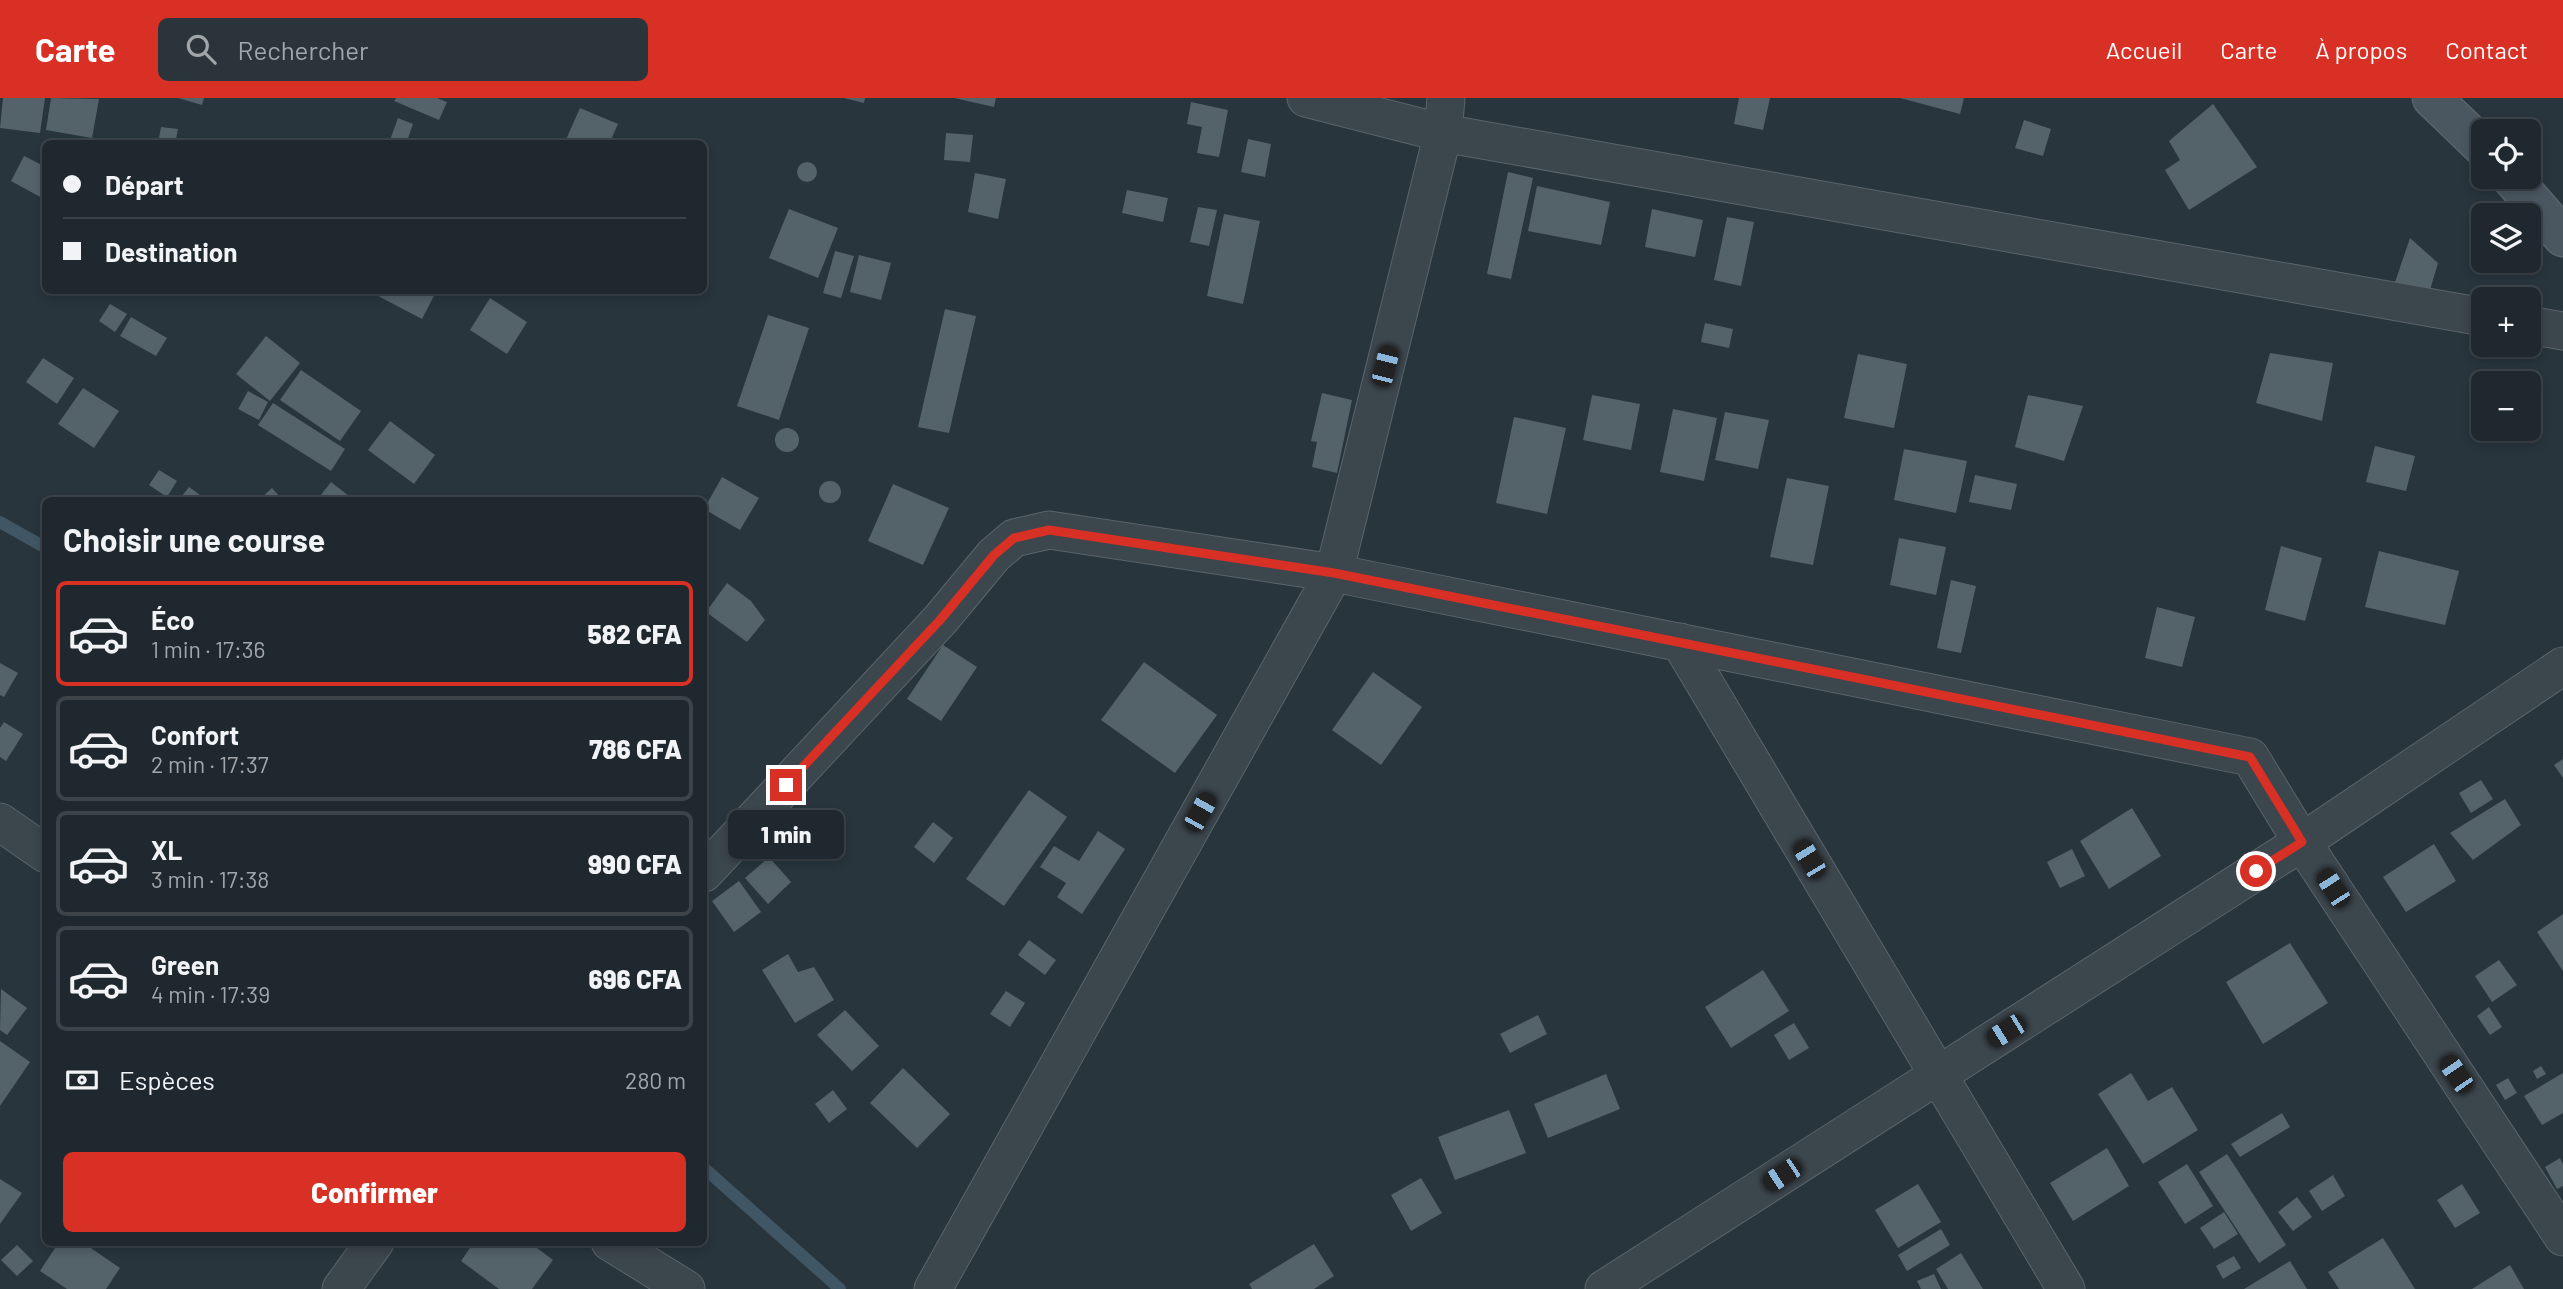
<!DOCTYPE html>
<html lang="fr">
<head>
<meta charset="utf-8">
<style>
  body { margin:0; font-family:Barlow,sans-serif; background:#2b343a; color:#f1f3f6; height:100vh; display:flex; flex-direction:column; font-size:26px; white-space:nowrap }
  * { box-sizing:border-box; margin:0 }
  p { font-size:23px; color:#a1a6aa }
  .icon { flex:none; width:38px; height:38px; fill:none; stroke:currentColor; stroke-width:2; stroke-linecap:round; stroke-linejoin:round }
  .map { position:relative; flex:1; overflow:hidden }
  .drawer { position:absolute; left:42px; top:399px; width:665px; height:749px; display:flex; flex-direction:column; background:#1e282e; border-radius:10px; box-shadow:0 4px 10px #0003,0 0 0 2px #3c444a }
  .drawer>* { flex:none }
  .banner { position:absolute; left:42px; top:42px; width:665px; height:154px; border-radius:10px; box-shadow:0 4px 10px #0003,0 0 0 2px #3c444a; display:grid; align-content:center; height:154px; padding:0 21px; background:#1e282e }
  .controls { position:absolute; left:2471px; top:21px; display:grid; gap:14px }
  .controls a { display:grid; place-items:center; width:70px; height:70px; border-radius:10px; background:#1e282e; box-shadow:0 4px 10px #0003,0 0 0 2px #3c444a; font-size:35px }
  .end { position:absolute; width:32px; height:32px; margin:-16px; border:9px solid #d93025; background:#fff; box-shadow:0 0 0 4px #fff }
  .from { border-radius:50% }
  .bubble { position:absolute; height:49px; border-radius:10px; background:#1e282e; box-shadow:0 4px 10px #0003,0 0 0 2px #3c444a; font-size:23px; font-weight:800; line-height:49px; text-align:center }
  .car { position:absolute; width:21px; height:42px; margin:-21px -10px; border-radius:9px; box-shadow:0 0 5px 2px #0007; background:linear-gradient(#222 24%,#8ab4d8 0 40%,#222 0 76%,#8ab4d8 0 86%,#222 0) }
  .banner b { display:flex; align-items:center; gap:24px; height:66px; font-size:26px }
  .banner b+b { border-top:2px solid #3c444a }
  .banner i { width:18px; height:18px; background:#f1f3f6 }
  ul { padding:0; list-style:none }
  li { display:flex; align-items:center; gap:21px; height:105px; margin:0 14px 10px; padding:0 7px; border:4px solid #3c444a; border-radius:10px }
  li div { flex:1 }
  li b { display:block; font-size:26px }
  li em { font-style:normal; font-weight:800 }
  li.selected { border-color:#d93025 }
  li>.icon { width:63px; height:63px; stroke-width:1.5 }
  h2 { padding:0 21px; font-size:32px; line-height:84px }
  .pay { display:flex; align-items:center; gap:18px; height:77px; padding:0 21px; font-size:26px }
  .pay p { margin-inline-start:auto }
  .cta { display:flex; gap:14px; margin-top:auto; padding:14px 21px }
  .cta a { flex:1; height:80px; border-radius:10px; background:#d93025; color:#fff; font-size:28px; font-weight:800; line-height:80px; text-align:center }
  header { display:flex; align-items:center; gap:42px; box-sizing:border-box; height:98px; padding:0 35px; background:#d93025; color:#fff }
  header strong { font-size:33px }
  nav { display:flex; gap:38px; margin-inline-start:auto; font-size:24px }
  .search { width:490px; height:63px; background:#2b343a; display:flex; align-items:center; gap:18px; box-sizing:border-box; padding:0 24px; border-radius:10px; color:#a1a6aa; font-size:26px }
  .map>svg:first-child { display:block }
  .lines { fill:none; stroke-linecap:round; stroke-linejoin:round }
  .stream { stroke:#405664; stroke-width:12 }
  .building { fill:#54626a }
  .street-casing { stroke:#5a646b; stroke-width:39 }
  .secondary-casing { stroke:#5a646b; stroke-width:41 }
  .street { stroke:#3c464d; stroke-width:37 }
  .secondary { stroke:#4a5660; stroke-width:38 }
  .route { stroke:#d93025; stroke-width:9 }
</style>
</head>
<body>
<header>
<strong>Carte</strong>
<div class="search"><svg class="icon" aria-label="search" viewBox="0 0 24 24"><circle cx="10" cy="10" r="6"/><path d="M15 15l6 6"/></svg>Rechercher</div>
<nav><a>Accueil</a><a>Carte</a><a>À propos</a><a>Contact</a></nav>
</header>
<div class="map">
<svg width="2563" height="1191" viewBox="0 0 2563 1191">
  <rect width="100%" height="100%" fill="#28353d"/>
  <g class="lines">
    <!-- stream -->
    <path class="stream" d="M0 424 46 450
      M704 1070 840 1191"/>
  </g>
  <!-- building -->
  <path class="building" d="M3 0H45L40 35 0 30Z
    M51 0 99 1 92 40 46 32Z
    M178 0H204L202 7Z
    M396 0H437L447 4 439 22 394 3Z
    M844 0H865L864 5Z
    M954 0H996L994 9Z
    M1739 0H1770L1763 32 1734 26Z
    M1900 0H1964L1960 16Z
    M1191 4 1228 12 1219 59 1197 55 1202 29 1187 26Z
    M2213 6 2257 69 2189 112 2165 72 2180 62 2169 43Z
    M580 10 618 26 609 46H564Z
    M398 20 413 26 406 46 390 42Z
    M2024 22 2051 31 2043 58 2015 50Z
    M161 29 178 31 175 46H158Z
    M946 35 973 37 970 64 944 62Z
    M1248 41 1271 46 1265 79 1241 74Z
    M24 58 46 69V92L42 100 11 83Z
    M797 74a10 10 0 1 1 20 0a10 10 0 1 1-20 0Z
    M1508 74 1533 80 1511 181 1487 176Z
    M975 75 1006 81 998 121 968 114Z
    M1537 88 1610 104 1601 147 1528 133Z
    M1127 92 1168 100 1163 124 1122 115Z
    M1198 109 1217 112 1209 148 1190 144Z
    M789 111 838 130 818 180 769 160Z
    M1652 111 1703 122 1695 159 1645 149Z
    M1224 116 1260 123 1243 206 1207 198Z
    M1727 119 1754 124 1741 188 1714 182Z
    M2410 140 2438 165 2425 209 2389 202Z
    M835 153 854 158 841 200 823 195Z
    M859 157 891 165 881 202 850 194Z
    M380 192H437L422 221 378 198Z
    M490 200 527 224 507 256 470 232Z
    M110 206 127 216 115 234 99 223Z
    M945 211 976 218 949 335 918 329Z
    M768 217 809 230 779 322 737 308Z
    M131 219 167 240 156 258 120 238Z
    M1705 225 1733 231 1729 250 1701 244Z
    M266 238 300 265 270 303 236 276Z
    M2270 255 2333 265 2322 323 2256 305Z
    M1858 256 1907 266 1894 330 1844 320Z
    M43 260 74 280 57 306 26 284Z
    M301 272 361 313 340 343 280 302Z
    M83 290 119 313 94 350 58 326Z
    M248 293 268 304 259 322 238 311Z
    M1322 295 1352 302 1337 375 1312 369 1317 344 1311 343Z
    M1592 297 1640 306 1631 352 1583 342Z
    M2028 297 2083 308 2064 363 2015 349Z
    M273 305 345 351 331 373 258 327Z
    M1673 311 1717 320 1704 383 1660 374Z
    M1725 314 1769 322 1758 371 1715 362Z
    M1514 319 1566 330 1547 416 1496 405Z
    M390 323 435 357 414 386 368 352Z
    M775 342a12 12 0 1 1 24 0a12 12 0 1 1-24 0Z
    M2375 348 2415 358 2406 393 2366 384Z
    M1904 351 1967 363 1956 415 1894 402Z
    M159 372 177 383 167 399 149 387Z
    M1975 377 2017 386 2011 412 1969 404Z
    M722 379 759 400 740 432 704 411Z
    M1787 380 1829 388 1813 467 1770 459Z
    M819 394a11 11 0 1 1 22 0a11 11 0 1 1-22 0Z
    M331 384 354 402H317Z
    M893 386 949 410 923 467 868 443Z
    M189 389 207 402H179Z
    M272 390 283 402H259Z
    M1899 440 1946 449 1936 497 1890 487Z
    M2281 448 2322 460 2305 523 2265 512Z
    M2379 453 2459 473 2445 527 2365 509Z
    M1951 482 1976 488 1961 555 1937 550Z
    M727 485 751 503 765 522 747 544 706 514Z
    M2157 509 2195 519 2182 569 2145 560Z
    M943 547 977 569 941 623 907 601Z
    M1144 564 1217 617 1175 675 1101 622Z
    M0 565 18 575 4 599 0 597Z
    M1373 574 1422 609 1381 667 1332 632Z
    M4 624 23 636 6 663 0 659V630Z
    M2563 661V680L2554 667Z
    M2481 682 2493 701 2471 715 2459 695Z
    M1029 692 1067 719 1004 808 966 781Z
    M2505 701 2521 727 2473 762 2450 735Z
    M2132 710 2161 758 2109 791 2080 743Z
    M933 724 953 740 934 765 914 749Z
    M1098 733 1125 751 1082 816 1057 799 1066 785 1040 769 1054 748 1079 763Z
    M2434 746 2456 783 2406 814 2383 779Z
    M2072 751 2085 778 2060 790 2047 764Z
    M769 759 791 784 768 806 745 780Z
    M739 783 761 814 734 834 712 803Z
    M2563 816V873L2537 834Z
    M1029 842 1056 862 1045 877 1018 857Z
    M2290 845 2328 905 2263 946 2226 884Z
    M788 856 798 874 814 869 834 902 795 925 762 872Z
    M2499 862 2517 887 2492 904 2475 878Z
    M1763 872 1789 913 1731 950 1705 909Z
    M1 891 27 910 7 937 0 932Z
    M1006 893 1025 905 1010 929 990 916Z
    M2489 909 2502 929 2490 937 2477 918Z
    M845 912 879 948 852 973 817 937Z
    M1538 917 1547 936 1510 955 1500 936Z
    M1794 925 1809 950 1789 962 1774 937Z
    M0 943 30 964 0 1008Z
    M2541 968 2546 976 2537 981 2533 973Z
    M903 970 950 1016 917 1050 870 1005Z
    M2131 975 2148 1003 2172 989 2198 1032 2143 1066 2098 996Z
    M2563 975V1015L2542 1027 2524 998Z
    M1606 976 1620 1011 1548 1040 1534 1006Z
    M2508 980 2517 995 2505 1002 2496 987Z
    M833 992 847 1011 829 1025 815 1006Z
    M1509 1012 1526 1055 1455 1082 1438 1039Z
    M2282 1015 2290 1029 2240 1059 2231 1046Z
    M2107 1050 2129 1088 2073 1123 2050 1085Z
    M2227 1056 2286 1147 2259 1165 2199 1074Z
    M2560 1060 2563 1066V1088L2557 1091 2545 1069Z
    M2187 1066 2213 1108 2185 1126 2158 1084Z
    M2333 1077 2345 1098 2322 1113 2309 1093Z
    M1421 1080 1442 1115 1411 1133 1391 1097Z
    M0 1081 22 1095 0 1126Z
    M1918 1086 1941 1124 1898 1150 1875 1112Z
    M2462 1086 2480 1115 2455 1130 2437 1102Z
    M2297 1099 2312 1119 2293 1133 2278 1114Z
    M2224 1114 2238 1136 2214 1151 2200 1130Z
    M1941 1131 1950 1147 1907 1173 1898 1157Z
    M2383 1140 2415 1191H2339L2328 1174Z
    M59 1144H82L120 1170 106 1191H67L40 1173Z
    M474 1144H529L553 1162 532 1191H499L461 1163Z
    M1314 1146 1334 1178 1314 1191H1252L1249 1186Z
    M17 1147 33 1163 17 1178 1 1162Z
    M1961 1155 1983 1191H1948L1936 1171Z
    M2234 1158 2241 1170 2223 1181 2216 1168Z
    M2290 1163 2307 1191H2244Z
    M2510 1167 2524 1191H2472Z
    M1934 1176 1941 1191H1921L1917 1183Z"/>
  <g class="lines">
    <defs>
      <path id="street" d="M1306 0 1443 35 2483 219
        M2529 227 2563 233
        M1680 544 2066 1191
        M0 724 46 756
        M704 775 940 522 994 457 1014 440 1049 432 1334 475 2250 659 2302 744 2563 1139
        M610 1144 686 1191
        M341 1191 375 1144
        M933 1191 1334 475 1443 35 1446 0
        M1604 1191 2302 744 2563 568"/>
      <path id="secondary" d="M2432 0 2483 49
        M2511 79 2563 139"/>
    </defs>
    <!-- street casing -->
    <use href="#street" class="street-casing"/>
    <!-- secondary casing -->
    <use href="#secondary" class="secondary-casing"/>
    <!-- street -->
    <use href="#street" class="street"/>
    <!-- secondary -->
    <use href="#secondary" class="secondary"/>
  </g>
  <g class="lines">
    <!-- route -->
    <path class="route" d="M786 687 940 522 994 457 1014 440 1049 432 1334 475 2250 659 2302 744 2256 773"/>
  </g>
</svg>
<div class="controls">
<a><svg class="icon" aria-label="locate" viewBox="0 0 24 24"><circle cx="12" cy="12" r="6"/><path d="M12 2v4M12 18v4M2 12h4M18 12h4"/></svg></a>
<a><svg class="icon" aria-label="layers" viewBox="0 0 24 24"><path d="M12 4l9 5-9 5-9-5zM3 14l9 5 9-5"/></svg></a>
<a>+</a>
<a>−</a>
</div>
<i class="end from" style="left:2256px;top:773px"></i>
<i class="end" style="left:786px;top:687px"></i>
<div class="bubble" style="left:728px;top:712px;width:116px">1 min</div>
<i class="car" style="left:1385px;top:268px;rotate:14deg"></i>
<i class="car" style="left:1200px;top:714px;rotate:29deg"></i>
<i class="car" style="left:1809px;top:761px;rotate:329deg"></i>
<i class="car" style="left:2333px;top:790px;rotate:327deg"></i>
<i class="car" style="left:2006px;top:933px;rotate:238deg"></i>
<i class="car" style="left:2456px;top:976px;rotate:326deg"></i>
<i class="car" style="left:1782px;top:1077px;rotate:237deg"></i>
<div class="banner">
<b><i class="from"></i>Départ</b>
<b><i></i>Destination</b>
</div>
<section class="drawer">
<h2>Choisir une course</h2>
<ul>
<li class="selected"><svg class="icon" aria-label="car" viewBox="0 0 24 24"><path d="M5 17H2v-5l4-1 3-4h7l3 4 3 1v5h-3M9 17h6M6 11h13"/><circle cx="7" cy="17" r="2"/><circle cx="17" cy="17" r="2"/></svg><div><b>Éco</b><p>1 min · 17:36</p></div><em>582 CFA</em></li>
<li><svg class="icon" aria-label="car" viewBox="0 0 24 24"><path d="M5 17H2v-5l4-1 3-4h7l3 4 3 1v5h-3M9 17h6M6 11h13"/><circle cx="7" cy="17" r="2"/><circle cx="17" cy="17" r="2"/></svg><div><b>Confort</b><p>2 min · 17:37</p></div><em>786 CFA</em></li>
<li><svg class="icon" aria-label="car" viewBox="0 0 24 24"><path d="M5 17H2v-5l4-1 3-4h7l3 4 3 1v5h-3M9 17h6M6 11h13"/><circle cx="7" cy="17" r="2"/><circle cx="17" cy="17" r="2"/></svg><div><b>XL</b><p>3 min · 17:38</p></div><em>990 CFA</em></li>
<li><svg class="icon" aria-label="car" viewBox="0 0 24 24"><path d="M5 17H2v-5l4-1 3-4h7l3 4 3 1v5h-3M9 17h6M6 11h13"/><circle cx="7" cy="17" r="2"/><circle cx="17" cy="17" r="2"/></svg><div><b>Green</b><p>4 min · 17:39</p></div><em>696 CFA</em></li>
</ul>
<div class="pay"><svg class="icon" aria-label="cash" viewBox="0 0 24 24"><path d="M3 7h18v10H3z"/><circle cx="12" cy="12" r="2"/></svg>Espèces<p>280 m</p></div>
<div class="cta"><a>Confirmer</a></div>
</section>
</div>
</body>
</html>
